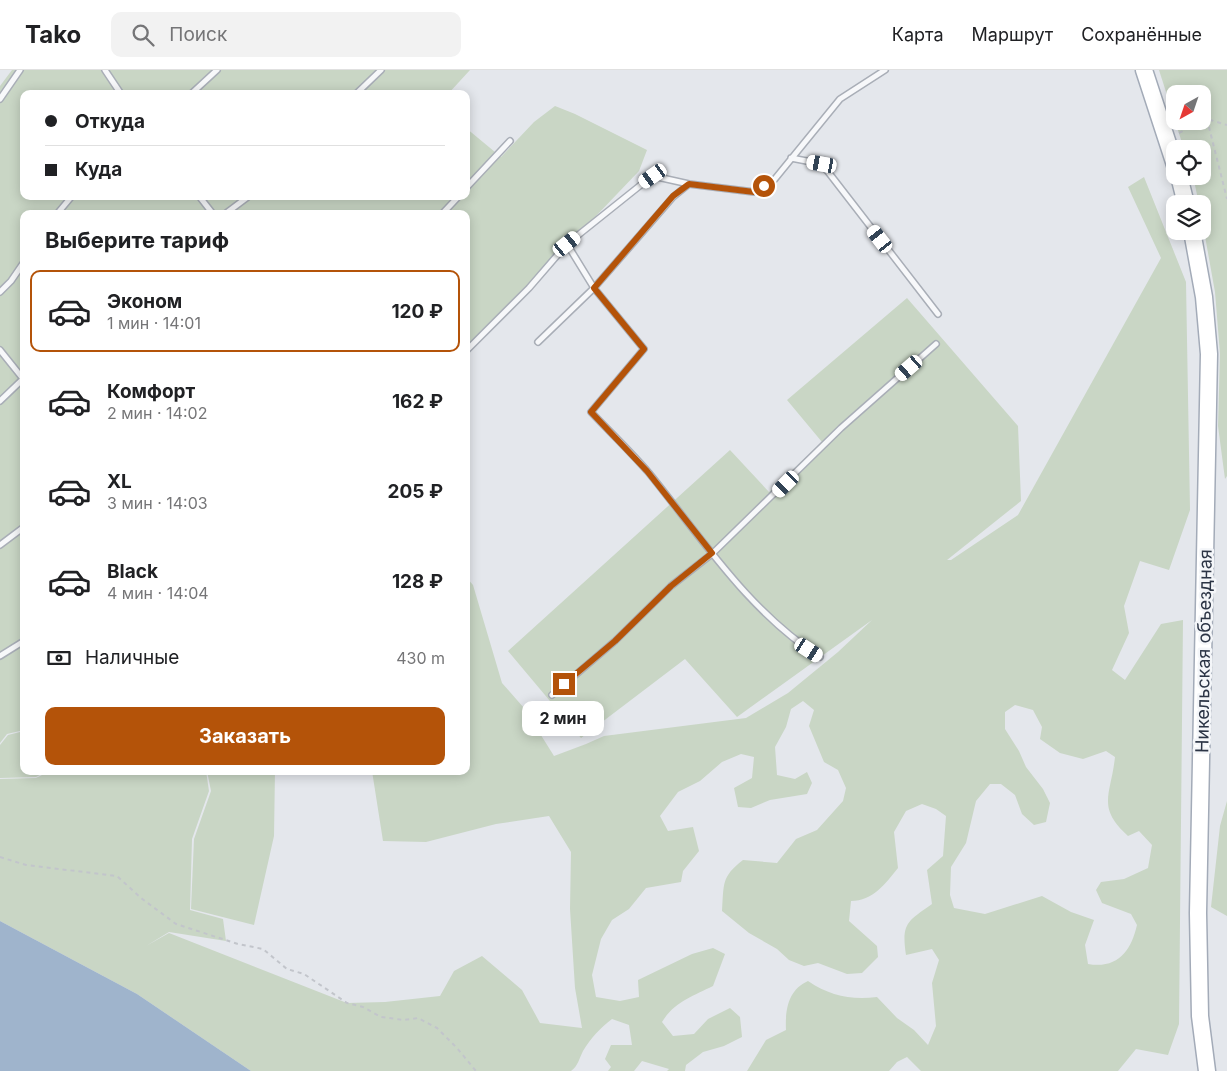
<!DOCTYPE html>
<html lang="ru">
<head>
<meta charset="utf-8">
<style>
  body { margin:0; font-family:Inter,sans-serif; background:#f2f2f2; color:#202124; height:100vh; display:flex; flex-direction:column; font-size:19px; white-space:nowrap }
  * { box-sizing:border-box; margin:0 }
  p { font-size:16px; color:#757577 }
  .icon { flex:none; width:28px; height:28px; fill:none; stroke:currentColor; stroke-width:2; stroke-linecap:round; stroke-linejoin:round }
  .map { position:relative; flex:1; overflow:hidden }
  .sheet { position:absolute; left:20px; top:140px; width:450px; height:565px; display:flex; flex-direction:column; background:#fff; border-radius:10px; box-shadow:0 2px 12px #0003 }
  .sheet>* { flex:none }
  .top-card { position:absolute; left:20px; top:20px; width:450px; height:110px; border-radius:10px; box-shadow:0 2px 12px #0003; display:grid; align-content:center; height:110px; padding:0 25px; background:#fff }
  .needle { width:32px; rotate:220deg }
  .controls { position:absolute; left:1166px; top:15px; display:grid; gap:10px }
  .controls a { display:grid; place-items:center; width:45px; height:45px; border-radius:10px; background:#fff; box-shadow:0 2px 12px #0003; font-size:25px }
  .end { position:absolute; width:22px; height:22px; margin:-11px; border:6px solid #b45309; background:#fff; box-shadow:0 0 0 2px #fff }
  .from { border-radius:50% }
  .bubble { position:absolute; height:35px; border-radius:10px; background:#fff; box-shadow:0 2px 12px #0003; font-size:16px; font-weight:700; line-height:35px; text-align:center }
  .car { position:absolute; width:15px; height:30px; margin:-15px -8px; border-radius:6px; box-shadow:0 0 4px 1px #0007; background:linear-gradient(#fff 24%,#345 0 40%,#fff 0 76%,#345 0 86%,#fff 0) }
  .top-card b { display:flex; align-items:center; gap:18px; height:48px; font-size:19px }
  .top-card b+b { border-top:1px solid #e0e0e0 }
  .top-card i { width:12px; height:12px; background:#202124 }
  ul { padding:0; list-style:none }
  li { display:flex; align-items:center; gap:15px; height:82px; margin:0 10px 8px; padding:0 15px; border:2px solid transparent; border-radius:10px }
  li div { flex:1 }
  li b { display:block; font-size:19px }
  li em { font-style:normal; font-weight:700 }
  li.active { border-color:#b45309 }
  li>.icon { width:45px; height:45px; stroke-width:1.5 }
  h2 { padding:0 25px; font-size:22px; line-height:60px }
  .pay { display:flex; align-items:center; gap:12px; height:55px; padding:0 25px; font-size:19px }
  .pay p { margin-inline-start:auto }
  .cta { display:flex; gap:10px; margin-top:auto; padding:10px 25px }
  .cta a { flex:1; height:58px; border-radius:10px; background:#b45309; color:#fff; font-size:20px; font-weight:700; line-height:58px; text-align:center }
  header { display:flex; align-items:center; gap:30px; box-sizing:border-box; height:70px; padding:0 25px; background:#fff; border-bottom:1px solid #e0e0e0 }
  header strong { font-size:24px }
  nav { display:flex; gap:28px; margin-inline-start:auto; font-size:18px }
  .search { width:350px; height:45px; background:#f2f2f2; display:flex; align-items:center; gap:12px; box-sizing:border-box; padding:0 18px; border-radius:10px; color:#757577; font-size:19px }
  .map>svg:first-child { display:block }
  .green { fill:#c9d6c5; fill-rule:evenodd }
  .water { fill:#9fb4cc }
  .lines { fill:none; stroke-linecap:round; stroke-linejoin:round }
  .lane-casing { stroke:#a9aeb7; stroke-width:8 }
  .primary-casing { stroke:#a3abb8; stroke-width:19 }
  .path { stroke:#c2c5cb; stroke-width:2; stroke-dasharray:4 4; stroke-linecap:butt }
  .lane { stroke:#f7f8fa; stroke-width:5 }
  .primary { stroke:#fff; stroke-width:16 }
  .route { stroke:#b45309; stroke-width:6 }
  .labels { text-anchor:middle; stroke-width:5; stroke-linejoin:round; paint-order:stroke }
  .street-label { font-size:18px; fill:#2b3445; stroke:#f4f6f9 }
</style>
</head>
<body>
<header>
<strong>Tako</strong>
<div class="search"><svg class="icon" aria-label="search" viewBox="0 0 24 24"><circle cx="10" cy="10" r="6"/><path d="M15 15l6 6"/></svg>Поиск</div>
<nav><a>Карта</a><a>Маршрут</a><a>Сохранённые</a></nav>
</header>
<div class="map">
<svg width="1227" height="1001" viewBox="0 0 1227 1001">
  <rect width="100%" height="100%" fill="#e4e7ec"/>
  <!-- green -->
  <path class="green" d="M12 0H470L448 24H24V126H466V58L501 87 534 52 555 36 575 44 647 80 639 101 466 282V144H24V660L7 664 0 673V16Z
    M1159 0H1227V406L1225 409 1218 356 1220 284 1215 222 1203 155 1202 134H1199L1193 106H1202V79H1184L1175 51H1202V24H1175V50Z
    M1144 107 1186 212 1190 440 1169 500 1140 491 1124 536 1129 563 1112 600 1125 610 1161 554 1183 550 1179 954 1168 985 1136 979 1118 1001H921L907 987 897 992 889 1001H747L766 970 786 960C785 940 788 920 808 911 830 926 851 930 877 927L897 948 914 960 928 975 936 956 932 913 939 890 932 879 906 885C901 853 908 851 932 834L927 800 943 786 946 746 936 739 922 734 906 741 894 762 898 798C885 814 873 831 851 831L849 851 877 876 878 887 862 903 847 904 818 893 804 896 789 890 777 879 749 863 722 841C724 814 721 807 743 790L777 793 796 769 817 760 843 731 846 718 838 700 824 692 809 656 814 640 803 631 791 639 786 657 775 677 777 705 795 709 807 702 812 713 807 724 770 730 751 738 738 737 734 718 752 708 754 687 741 684 722 692 700 711 678 722 660 746 668 761 693 757 699 781 683 801 681 812 646 818 629 839 612 850 601 869 592 905 596 927 620 931 639 927 638 910 692 884 713 878 725 884 713 916C693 926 674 932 662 952L673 966 694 964 708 949 730 938 740 947 742 967 724 976 703 982 686 995 685 1001H667L669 999 642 991 634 1001H608L611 997 605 989 611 975H632L629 955 612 949C600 958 591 968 583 981 579 989 578 996 571 1001H251L137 924 0 851V709L36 708 50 701H206L209 721 192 769 190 840 223 849 226 871 169 862 146 876 169 863 347 933 385 932 440 926 454 901 482 886 522 920 540 953 582 958 575 918 570 839 571 782 549 746 496 754 426 772 383 771 372 701H466V507L473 515 502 613 524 638 554 686 586 674 604 666 746 648 788 623 838 582 872 550 737 647 685 589 581 668 508 581 730 380 769 422 822 372 787 330 907 228 1018 356 1021 431 947 490H951L1018 445 1161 188 1128 117ZM1015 635 1033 640 1042 657 1040 669 1060 683 1083 689 1106 681 1115 687C1111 725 1096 737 1128 766L1139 761 1152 775 1148 798 1124 809 1101 812 1096 820 1102 833 1131 844 1137 855C1131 881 1118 899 1088 894L1085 875 1094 850 1071 842 1042 826 985 844 954 838 950 825 951 797 966 773 976 731 990 714H1001L1015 725 1022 744 1034 755 1046 752 1050 733 1043 719 1026 697 1019 681 1005 659V642Z
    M24 661V701H47L36 707 0 708V675L8 665Z
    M207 701H275L274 766 254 855 191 839 194 769 211 721Z
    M1227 731V846L1211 837 1220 756Z"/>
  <!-- water -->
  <path class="water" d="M0 851 137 924 251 1001H0Z"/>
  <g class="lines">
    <defs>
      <path id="lane" d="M105 0 121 24
        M191 24 217 0
        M356 24 381 0
        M0 29 20 0
        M791 88 822 94 938 244
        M466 118 510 71
        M199 126 213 144
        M57 144 72 126
        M225 144 249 126
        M442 144 459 126
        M567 174 594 218 644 279 591 342C610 362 631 382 649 403 701 467 749 542 820 587
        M0 222 11 211 24 192
        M538 272 594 218 673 127 689 114 754 122 774 110 840 29 885 0
        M0 280 24 310
        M466 281 529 218 567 174 642 114 653 106 689 114
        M0 331 24 308
        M0 475 24 457
        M0 586 24 571
        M552 625 615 571 671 516 713 483 841 358 936 274"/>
      <path id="primary" d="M1144 0 1175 95
        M1179 106 1186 134
        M1192 161 1204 227 1209 284 1198 843 1200 946 1207 1001"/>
    </defs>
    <!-- lane casing -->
    <use href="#lane" class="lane-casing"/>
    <!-- primary casing -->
    <use href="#primary" class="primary-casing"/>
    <!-- path -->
    <path class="path" d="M1207 49 1227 129
      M1202 51 1207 49 1227 55
      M1179 63 1202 51
      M0 787 26 795 117 806 141 828 176 854 238 874 263 879 287 899 304 904 347 933 363 937 381 947 404 950 418 948 437 958 457 978 476 1001"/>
    <!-- lane -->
    <use href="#lane" class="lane"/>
    <!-- primary -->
    <use href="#primary" class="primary"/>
  </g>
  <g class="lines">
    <!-- route -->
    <path class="route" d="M564 614 615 571 671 516 712 483 647 401 591 342 644 279 594 218 673 126 689 114 754 122 764 116"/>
  </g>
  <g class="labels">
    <!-- street labels -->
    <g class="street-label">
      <text transform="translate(1204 581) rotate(-89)" y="6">Никельская объездная</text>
    </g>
  </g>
</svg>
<div class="controls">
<a><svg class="needle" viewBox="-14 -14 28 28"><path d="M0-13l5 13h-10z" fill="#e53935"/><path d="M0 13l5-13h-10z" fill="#757577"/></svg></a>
<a><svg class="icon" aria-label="locate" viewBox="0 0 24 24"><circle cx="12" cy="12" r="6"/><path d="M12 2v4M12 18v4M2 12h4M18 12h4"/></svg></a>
<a><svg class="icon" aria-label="layers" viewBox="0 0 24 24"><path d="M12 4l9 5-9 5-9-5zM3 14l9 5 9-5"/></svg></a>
</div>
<i class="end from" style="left:764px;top:116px"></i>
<i class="end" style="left:564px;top:614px"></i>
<div class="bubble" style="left:522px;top:631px;width:82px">2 мин</div>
<i class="car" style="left:822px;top:94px;rotate:280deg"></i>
<i class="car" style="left:653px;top:106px;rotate:235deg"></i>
<i class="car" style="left:880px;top:169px;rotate:322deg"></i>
<i class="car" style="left:567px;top:174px;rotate:51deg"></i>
<i class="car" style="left:909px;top:298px;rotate:229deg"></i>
<i class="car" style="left:786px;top:414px;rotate:225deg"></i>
<i class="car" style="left:809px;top:580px;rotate:123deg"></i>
<div class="top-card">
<b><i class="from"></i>Откуда</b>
<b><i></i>Куда</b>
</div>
<section class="sheet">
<h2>Выберите тариф</h2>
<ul>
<li class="active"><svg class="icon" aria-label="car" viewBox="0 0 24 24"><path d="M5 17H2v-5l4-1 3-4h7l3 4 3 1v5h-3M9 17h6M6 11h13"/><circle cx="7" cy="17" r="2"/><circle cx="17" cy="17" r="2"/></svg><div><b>Эконом</b><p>1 мин · 14:01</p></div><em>120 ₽</em></li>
<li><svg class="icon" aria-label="car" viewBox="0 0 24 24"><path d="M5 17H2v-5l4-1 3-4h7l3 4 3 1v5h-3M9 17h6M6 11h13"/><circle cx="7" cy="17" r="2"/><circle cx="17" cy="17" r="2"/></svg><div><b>Комфорт</b><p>2 мин · 14:02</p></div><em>162 ₽</em></li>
<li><svg class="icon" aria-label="car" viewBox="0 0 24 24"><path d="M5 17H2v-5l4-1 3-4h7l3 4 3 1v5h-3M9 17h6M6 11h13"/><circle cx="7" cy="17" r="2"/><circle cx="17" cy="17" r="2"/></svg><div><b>XL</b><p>3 мин · 14:03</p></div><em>205 ₽</em></li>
<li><svg class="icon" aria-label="car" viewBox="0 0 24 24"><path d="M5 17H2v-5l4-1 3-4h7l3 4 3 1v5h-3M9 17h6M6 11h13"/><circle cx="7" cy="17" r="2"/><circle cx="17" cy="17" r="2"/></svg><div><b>Black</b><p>4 мин · 14:04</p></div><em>128 ₽</em></li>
</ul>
<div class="pay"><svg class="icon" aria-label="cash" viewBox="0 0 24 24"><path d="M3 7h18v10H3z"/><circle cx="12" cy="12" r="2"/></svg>Наличные<p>430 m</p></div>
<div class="cta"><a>Заказать</a></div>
</section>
</div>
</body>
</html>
